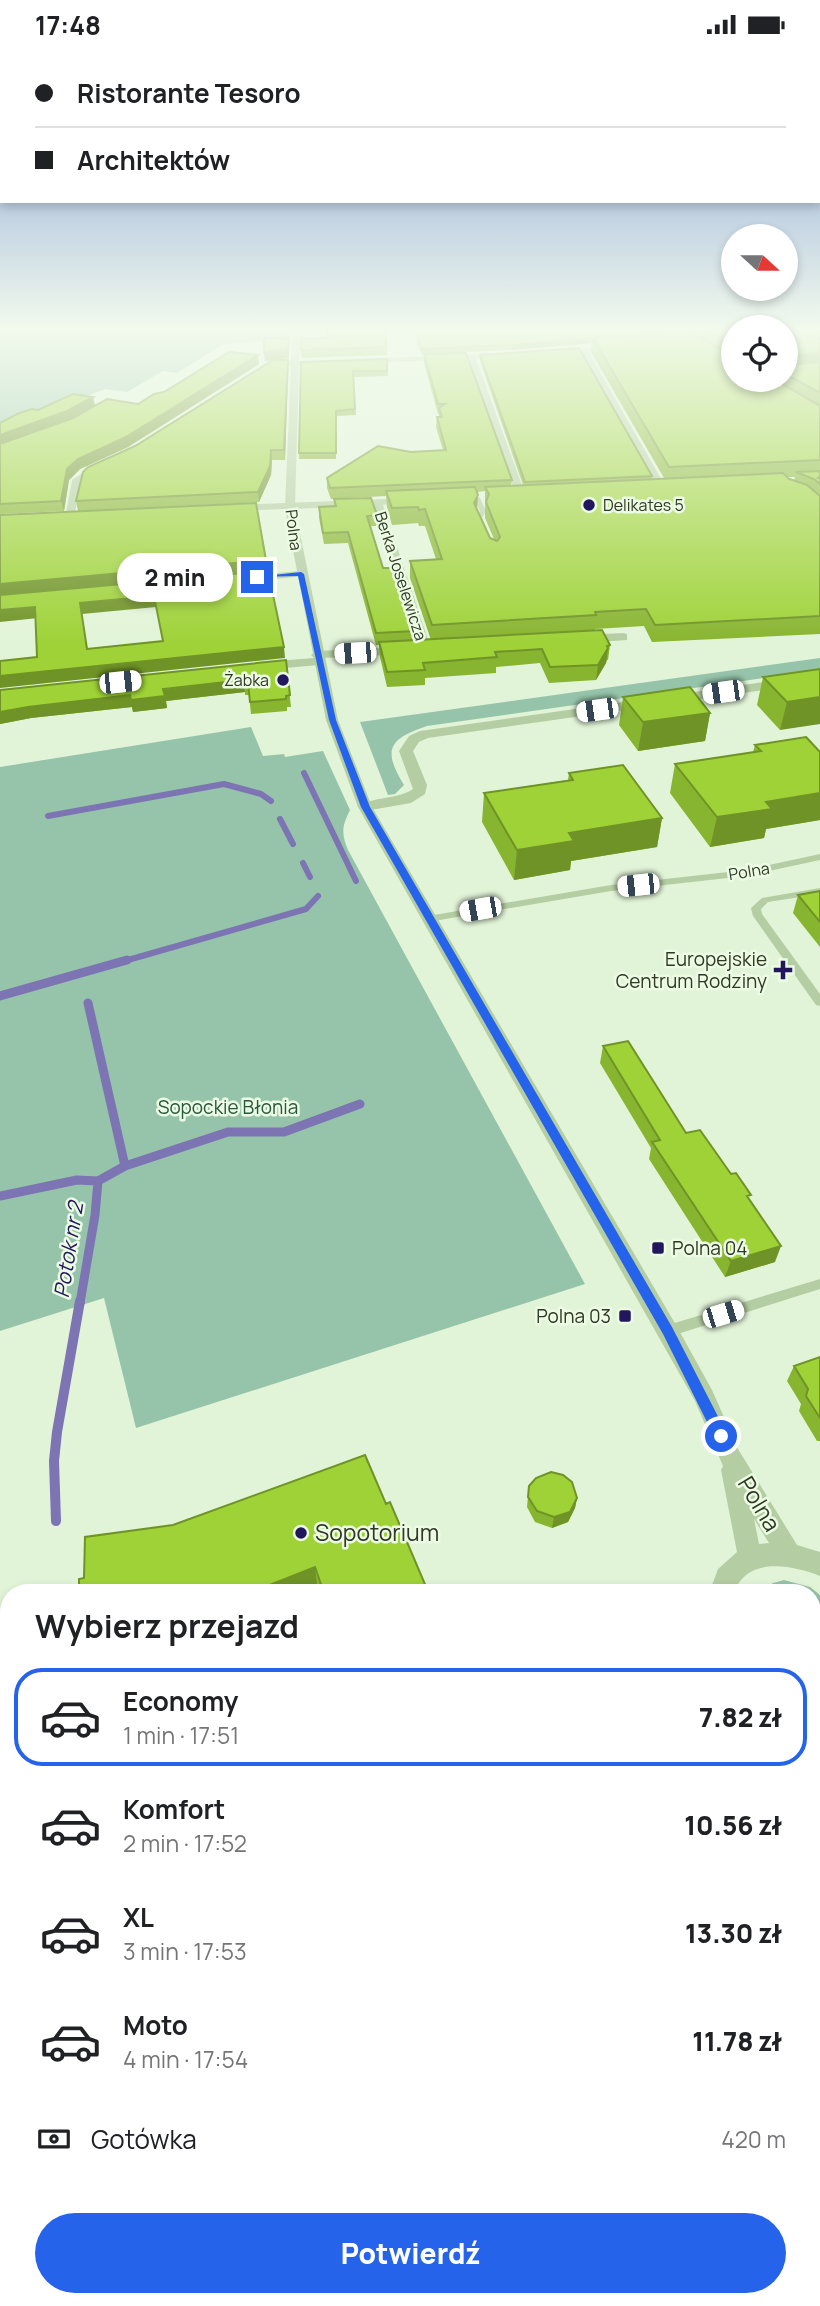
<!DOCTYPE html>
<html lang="pl">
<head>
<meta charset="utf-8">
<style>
  body { margin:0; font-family:Manrope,sans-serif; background:#f6f6f6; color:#202124; height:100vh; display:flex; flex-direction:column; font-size:26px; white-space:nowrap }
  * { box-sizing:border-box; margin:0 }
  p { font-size:23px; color:#757577 }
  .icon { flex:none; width:38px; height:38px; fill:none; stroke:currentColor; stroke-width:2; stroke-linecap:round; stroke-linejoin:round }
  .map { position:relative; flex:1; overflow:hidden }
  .drawer { position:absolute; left:0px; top:1535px; width:821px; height:723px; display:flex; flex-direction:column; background:#fff; border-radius:28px 28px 0 0; box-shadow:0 4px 10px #0003 }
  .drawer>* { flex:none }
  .top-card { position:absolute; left:0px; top:0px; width:821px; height:154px; box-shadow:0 4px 10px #0003; display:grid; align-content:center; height:154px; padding:0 35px; background:#fff }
  .needle { width:46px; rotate:111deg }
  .buttons { position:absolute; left:721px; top:175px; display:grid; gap:14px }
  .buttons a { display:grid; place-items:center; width:77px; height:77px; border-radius:50%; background:#fff; box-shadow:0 4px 10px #0003; font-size:35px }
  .end { position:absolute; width:32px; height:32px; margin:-16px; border:9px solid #2563eb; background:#fff; box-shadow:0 0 0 4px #fff }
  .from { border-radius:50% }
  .bubble { position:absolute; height:49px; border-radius:24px; background:#fff; box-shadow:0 4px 10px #0003; font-size:23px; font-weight:800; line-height:49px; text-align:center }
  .car { position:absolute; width:21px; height:42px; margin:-21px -10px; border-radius:9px; box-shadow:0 0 5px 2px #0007; background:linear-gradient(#fff 24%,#345 0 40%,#fff 0 76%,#345 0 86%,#fff 0) }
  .top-card b { display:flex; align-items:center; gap:24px; height:66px; font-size:26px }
  .top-card b+b { border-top:2px solid #e0e0e0 }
  .top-card i { width:18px; height:18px; background:#202124 }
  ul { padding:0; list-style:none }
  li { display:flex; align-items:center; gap:21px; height:98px; margin:0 14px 10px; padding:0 21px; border:4px solid transparent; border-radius:28px }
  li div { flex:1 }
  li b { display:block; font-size:26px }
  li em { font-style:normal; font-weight:800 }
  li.on { border-color:#2563eb }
  li>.icon { width:63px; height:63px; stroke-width:1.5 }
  h2 { padding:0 35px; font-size:32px; line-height:84px }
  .pay { display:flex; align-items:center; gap:18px; height:77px; padding:0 35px; font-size:26px }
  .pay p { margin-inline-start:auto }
  .action { display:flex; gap:14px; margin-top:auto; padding:14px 35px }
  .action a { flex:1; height:80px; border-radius:42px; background:#2563eb; color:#fff; font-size:28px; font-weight:800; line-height:80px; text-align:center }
  .status { display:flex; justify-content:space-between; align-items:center; height:49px; padding:0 35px; background:#fff; direction:ltr }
  .status svg { height:19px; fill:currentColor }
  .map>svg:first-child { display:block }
  .green { fill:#96c4aa }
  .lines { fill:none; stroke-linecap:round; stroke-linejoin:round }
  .stream-far2 { stroke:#7d74b3; stroke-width:6 }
  .stream-far1 { stroke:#7d74b3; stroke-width:9 }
  .stream { stroke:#7d74b3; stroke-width:10 }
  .service { fill:#b5cda3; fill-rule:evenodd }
  .minor { fill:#b5cda3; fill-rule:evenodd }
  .tertiary { fill:#b5cda3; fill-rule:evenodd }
  .wall { fill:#88b52f; fill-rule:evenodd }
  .shaded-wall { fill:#6f9326 }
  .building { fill:#9ed237; stroke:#6f9326; stroke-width:2; fill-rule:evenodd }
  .route { fill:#2563eb }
  .poi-dot { fill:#22175c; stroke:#ecfbe4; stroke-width:2.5 }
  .labels { text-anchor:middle; stroke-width:5; stroke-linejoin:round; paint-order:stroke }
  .far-poi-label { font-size:16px; fill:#303725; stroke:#ecfbe4; text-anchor:start }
  .far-street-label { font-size:16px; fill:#303725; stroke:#ecfbe4 }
  .poi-label { font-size:19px; fill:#303725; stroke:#ecfbe4; text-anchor:end }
  .park-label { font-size:19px; fill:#27573d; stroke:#ecfbe4 }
  .water-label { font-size:21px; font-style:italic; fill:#22175c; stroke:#ecfbe4 }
  .near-street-label { font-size:23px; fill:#303725; stroke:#ecfbe4 }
  .near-poi-label { font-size:23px; fill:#303725; stroke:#ecfbe4; text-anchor:start }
</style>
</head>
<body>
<div class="status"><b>17:48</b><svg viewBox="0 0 49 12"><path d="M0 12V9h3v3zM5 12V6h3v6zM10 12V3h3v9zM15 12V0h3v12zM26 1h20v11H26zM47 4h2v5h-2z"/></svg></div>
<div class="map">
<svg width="820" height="2257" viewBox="0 0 820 2257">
  <rect width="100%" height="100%" fill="#e2f4d8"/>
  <!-- green -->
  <path class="green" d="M0 280H293L286 290 224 295 177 324 163 322 127 343 105 340 0 379Z
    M820 609V621L427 677C389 690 382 700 404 736L395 745 388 746 360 673Z
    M251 678 263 707 284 705 285 708 323 702 350 761C342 777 341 784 348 801L585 1235 136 1379 104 1249 0 1282V718Z
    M784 1531 810 1538 820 1546V1606L812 1608V1544L761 1543 773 1534Z
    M812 1696 820 1707V2257H40L39 2249H812Z"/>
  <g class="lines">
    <!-- stream-far2 -->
    <path class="stream-far2" d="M304 724 356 832
      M48 767 224 735 261 745 271 752
      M280 770 293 795
      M303 814 310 828
      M121 913 306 860 318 847"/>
    <!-- stream-far1 -->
    <path class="stream-far1" d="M0 947 127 911
      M125 1117 228 1083H284L360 1055
      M0 1147 77 1131 98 1132
      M80 1254 95 1166 98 1132 125 1117 88 954"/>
    <!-- stream -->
    <path class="stream" d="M56 1472 54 1412 57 1383 80 1252"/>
    <!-- service -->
    <path class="service" d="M477 447 480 449 486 462 482 469 487 480 484 482 481 480 476 469 480 462 474 449Z
      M820 805V811L746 827 611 842 428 873 423 870 428 867 611 836 746 821Z
      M820 839V845L768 853 761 860 762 865 820 945V957L816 956 753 867 751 859 762 849Z
      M820 1230V1240L668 1288 663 1286 661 1282 663 1278 668 1276Z"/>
    <!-- minor -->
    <path class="minor" d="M301 280H309L300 293 299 312H328L332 314 299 317 295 457 290 460 285 457 291 317 264 320 260 318 276 313 291 312 292 293Z
      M621 295 618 299 588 302 667 440 665 442 657 440 580 303 554 305 550 303Z
      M509 304 506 308 476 310 526 447 521 450 516 447 468 310 361 314 357 312 361 310Z
      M101 412 109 414 82 432 74 467 65 469 72 431Z
      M377 450 382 453 431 600 429 603 419 600 372 453Z
      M301 522 307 525 305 527 243 533 237 530 243 527Z
      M623 584 627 585V591L582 594 576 590 582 586Z
      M405 598 409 599V605L323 609 325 612 319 616 262 621 256 617 262 613 314 609 311 606 317 602Z
      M820 625V633L428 689 419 693 413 702 427 736 425 745 411 754 365 762 358 758C372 747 397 751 413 740L399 702 409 687 420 682Z"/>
    <!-- tertiary -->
    <path class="tertiary" d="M663 280H672L733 315V320Z
      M412 449 416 450V454L295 460 338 671 372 758 676 1276 712 1341 738 1400 797 1496 820 1503V1527C791 1516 747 1507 734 1544H709L718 1520 737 1503 721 1421 723 1417 695 1352 358 758 326 671 285 460 232 462 227 459 232 456ZM754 1470 769 1494 759 1495Z
      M820 1636V1662L812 1663V1637Z
      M9 1941V1972L0 1975V1944Z"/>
  </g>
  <!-- wall -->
  <path class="wall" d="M325 280H386L387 306 302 309 301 301 327 289Z
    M414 280H649L654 283 684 281 685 280H733V331H786V280H820V585L652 593 644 577 595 580V581L610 596 608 611H607L606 614 596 631 549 634 540 614 496 618V624L425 629V636L387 638 380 608 379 596H376L348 494 324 495 319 469V458H334V450L377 466V477H371L383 519 415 582 414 592 431 591 410 529V512L436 510 425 477H419L418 474 392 476 387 458 386 447 331 450 327 439V429L411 403 443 401 436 378 437 368H439V365H438L424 314V305L512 431 511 436H523L480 312V306L652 427V430L664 429 591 303 592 294 512 301 421 305ZM787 428H795L794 431ZM485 442V469L494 490 490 489 477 460V443Z
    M289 298V309L275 311 288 320 285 411H272L271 426 259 453 78 462 76 452 135 397 273 311 265 312 264 303Z
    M387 310 388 327 353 328 356 366 336 367V410H299L301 313Z
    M259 315 128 398 80 420 69 431 64 462 0 465V374L38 361 93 348 95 357 138 355 164 343Z
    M286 611 291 658H287V662L251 665 249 646H245V643L166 652 167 659 133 663 132 658 31 669 0 675V641Z
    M820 620 780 681 757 656 763 628Z
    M623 648 710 664 705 692 638 702 619 676Z
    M755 696 820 703V771L766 780 764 789 710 798 670 744 675 715 753 703Z
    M569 724 662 769 657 798 571 812 570 821 514 831 482 773 484 744 568 731Z
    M820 842V898L793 864 798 846Z
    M603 997 686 1084 775 1213 725 1228 649 1110 651 1099 600 1014Z
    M820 1308V1392H817L799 1362 801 1355 787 1332 794 1317Z
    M529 1437 577 1449 575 1459 568 1473 552 1479 535 1473 527 1458Z
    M386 1455 427 1544H320L317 1536 298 1544H79Z"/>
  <!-- shaded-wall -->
  <path class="shaded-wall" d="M671 282 593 289 592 294 512 301V296Z
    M289 289V309L265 312 264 303Z
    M820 304V318L786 316 789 307Z
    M258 306 259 315 128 398 80 420 69 431 64 462 61 452 67 420 78 410Z
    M288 311V320L285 411 284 401Z
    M93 348 95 357 69 372 0 396V386Z
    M271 401 272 411 271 426 259 453 258 443Z
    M478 446 477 462 474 454Z
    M266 511 267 522 0 546V535Z
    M154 547 156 558 82 565 80 554Z
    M35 558 38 569 0 573V561Z
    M284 598 285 609 0 639V627Z
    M608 599 606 614 596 631 598 616Z
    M243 631 245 643 166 652 167 659 133 663 132 658 31 669 0 675V663L28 658Z
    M820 648V675L780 681 787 653Z
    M710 664 705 692 638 702 643 673Z
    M820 744V771L766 780 764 789 710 798 717 768 766 753Z
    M662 769 657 798 571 812 570 821 514 831 517 801 569 784Z
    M781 1197 775 1213 725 1228 731 1212Z
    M577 1449 575 1459 568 1473 552 1479 554 1468Z
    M315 1518 317 1536 298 1544H249Z"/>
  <!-- building -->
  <path class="building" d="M326 280H386V298L301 301 302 289H328Z
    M415 280H649L654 283 671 282 512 296 421 300Z
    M703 280H733V297Z
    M786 280H820V304L789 307 786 314 789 316 820 313V344L786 325Z
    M686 281 733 307V331H775L820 357V411L669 418 593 289Z
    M264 289H289L288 300 264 303Z
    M579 299 652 427 525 433 480 306Z
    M229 303 258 306 126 388 78 410 67 420 61 452 0 455V395L73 369 107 350 138 355 154 345 164 343Z
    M466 304 512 431 330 439 327 429 378 397 411 403 446 401 437 368H442L439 359 445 355H438L424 305Z
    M387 310V322H353L355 360 336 362V404H299L301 313Z
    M273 311H288L284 401H271L270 417 258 443 76 452 83 423 88 418 135 397Z
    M73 345 93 348 67 362 0 386V374L17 365 32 360 38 361Z
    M820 422V427L818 429H820V435L814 430 796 423Z
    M783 424 789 430 807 436 820 447V567L655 576 646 560 595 563 596 566 432 576 410 512 442 510 425 460 419 461 418 458 392 459 386 442 475 438 478 446 474 454 490 489 497 492 500 488 486 453 489 445 485 438Z
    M371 449 377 466 367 467 383 519H394L415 582 376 584 348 483 323 484 319 458 336 457 334 450Z
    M256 454 266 511 0 535V466Z
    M268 522 284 598 0 627V612L37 608 35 558 0 561V546ZM154 547 163 592 87 600 80 554Z
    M602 581 610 596 607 597 608 599 598 616 550 618 542 600 495 603 497 608 423 614 425 621 387 623 379 593Z
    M286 611 290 646 286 647V650L250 653 248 634H244L243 631 163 640 165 647 131 651 130 646 28 658 0 663V641Z
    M820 620V648L787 653 763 628Z
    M690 638 710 664 643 673 623 648Z
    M806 688 820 703V744L766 753 772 760 717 768 675 715 761 702 755 696Z
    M623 716 662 769 569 784 574 792 517 801 484 744 573 731 569 724Z
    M820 842V873L798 846Z
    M628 992 686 1084 700 1081 731 1125 736 1124 751 1146 747 1147 781 1197 731 1212 652 1093 660 1091 603 997Z
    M820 1308V1369L806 1347 808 1340 794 1317Z
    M365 1406 386 1455 390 1453 427 1540 419 1544H324L315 1518 249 1544H79V1530L84 1529 85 1488 173 1476Z
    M551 1423 563 1426 572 1433 577 1449 570 1463 554 1468 537 1462 528 1448 529 1437 536 1429Z
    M9 2125V2175L0 2178V2128Z"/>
  <!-- sky -->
  <linearGradient id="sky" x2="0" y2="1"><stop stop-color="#7d9ad3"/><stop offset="0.47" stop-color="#f2faed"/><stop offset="1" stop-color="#f2faed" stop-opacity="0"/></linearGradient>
  <rect width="820" height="596" fill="url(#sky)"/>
  <!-- route -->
  <path class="route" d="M301 523 304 525 336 671 370 758 672 1278 726 1383V1391H716L663 1285 361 758 329 671 298 527 253 528Z"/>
  <!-- markers -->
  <g class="poi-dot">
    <circle cx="589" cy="456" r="7"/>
    <circle cx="283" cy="631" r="7"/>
    <path d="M779.5 910.5h7v7h7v7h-7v7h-7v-7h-7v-7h7z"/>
    <rect x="651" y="1192" width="14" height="14" rx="3.5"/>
    <rect x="618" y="1260" width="14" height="14" rx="3.5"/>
    <circle cx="301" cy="1484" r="7"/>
  </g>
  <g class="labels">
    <!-- far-poi labels -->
    <g class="far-poi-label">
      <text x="603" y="462">Delikates 5</text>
      <text x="269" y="637" text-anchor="end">Żabka</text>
    </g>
    <!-- far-street labels -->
    <g class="far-street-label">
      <text transform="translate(294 481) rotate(83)" y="6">Polna</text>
      <text transform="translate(401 527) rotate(72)" y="6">Berka Joselewicza</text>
      <text transform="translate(749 822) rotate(-9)" y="6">Polna</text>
    </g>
    <!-- poi labels -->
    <g class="poi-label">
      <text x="767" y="917">Europejskie<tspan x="767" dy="22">Centrum Rodziny</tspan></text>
      <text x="672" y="1206" text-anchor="start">Polna 04</text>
      <text x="611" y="1274">Polna 03</text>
    </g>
    <!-- park labels -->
    <g class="park-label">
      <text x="228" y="1065">Sopockie Błonia</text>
    </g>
    <!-- water labels -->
    <g class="water-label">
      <text transform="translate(69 1201) rotate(-81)" y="7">Potok nr 2</text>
    </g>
    <!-- near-street labels -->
    <g class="near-street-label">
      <text transform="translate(759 1455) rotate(59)" y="8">Polna</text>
    </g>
    <!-- near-poi labels -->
    <g class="near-poi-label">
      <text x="315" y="1492">Sopotorium</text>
    </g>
  </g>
</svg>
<div class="buttons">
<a><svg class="needle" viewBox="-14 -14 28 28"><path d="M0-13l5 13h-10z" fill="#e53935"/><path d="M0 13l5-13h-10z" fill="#757577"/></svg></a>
<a><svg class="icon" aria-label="locate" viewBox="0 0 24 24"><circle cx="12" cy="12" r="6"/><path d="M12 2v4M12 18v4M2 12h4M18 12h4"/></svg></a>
</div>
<i class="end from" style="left:721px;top:1387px"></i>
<i class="end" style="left:257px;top:528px"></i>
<div class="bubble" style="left:117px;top:504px;width:116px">2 min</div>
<i class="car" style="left:355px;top:604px;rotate:267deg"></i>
<i class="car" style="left:120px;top:633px;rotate:84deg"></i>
<i class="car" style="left:723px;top:643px;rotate:262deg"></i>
<i class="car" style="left:597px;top:661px;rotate:262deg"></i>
<i class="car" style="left:638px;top:836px;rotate:264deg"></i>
<i class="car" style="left:480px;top:860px;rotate:260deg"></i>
<i class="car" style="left:723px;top:1265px;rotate:73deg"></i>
<div class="top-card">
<b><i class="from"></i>Ristorante Tesoro</b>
<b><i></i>Architektów</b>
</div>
<section class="drawer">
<h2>Wybierz przejazd</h2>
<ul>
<li class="on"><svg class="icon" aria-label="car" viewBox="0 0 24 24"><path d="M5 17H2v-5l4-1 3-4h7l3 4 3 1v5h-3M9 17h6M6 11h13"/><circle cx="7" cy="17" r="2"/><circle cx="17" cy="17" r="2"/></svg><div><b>Economy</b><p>1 min · 17:51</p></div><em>7.82 zł</em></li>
<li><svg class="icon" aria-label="car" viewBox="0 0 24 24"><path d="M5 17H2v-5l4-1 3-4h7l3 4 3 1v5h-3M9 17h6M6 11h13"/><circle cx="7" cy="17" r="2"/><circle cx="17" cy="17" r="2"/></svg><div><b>Komfort</b><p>2 min · 17:52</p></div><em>10.56 zł</em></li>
<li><svg class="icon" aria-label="car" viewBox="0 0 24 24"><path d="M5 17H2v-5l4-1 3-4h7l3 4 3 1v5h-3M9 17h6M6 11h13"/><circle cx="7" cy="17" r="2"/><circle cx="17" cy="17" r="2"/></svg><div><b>XL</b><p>3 min · 17:53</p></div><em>13.30 zł</em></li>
<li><svg class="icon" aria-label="car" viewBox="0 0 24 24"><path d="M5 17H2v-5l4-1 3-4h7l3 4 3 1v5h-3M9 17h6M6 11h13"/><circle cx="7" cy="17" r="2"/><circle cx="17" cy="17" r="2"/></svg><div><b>Moto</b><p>4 min · 17:54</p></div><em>11.78 zł</em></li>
</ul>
<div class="pay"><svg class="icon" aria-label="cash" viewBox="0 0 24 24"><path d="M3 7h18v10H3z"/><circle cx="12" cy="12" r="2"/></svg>Gotówka<p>420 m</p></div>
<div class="action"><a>Potwierdź</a></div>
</section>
</div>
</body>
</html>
